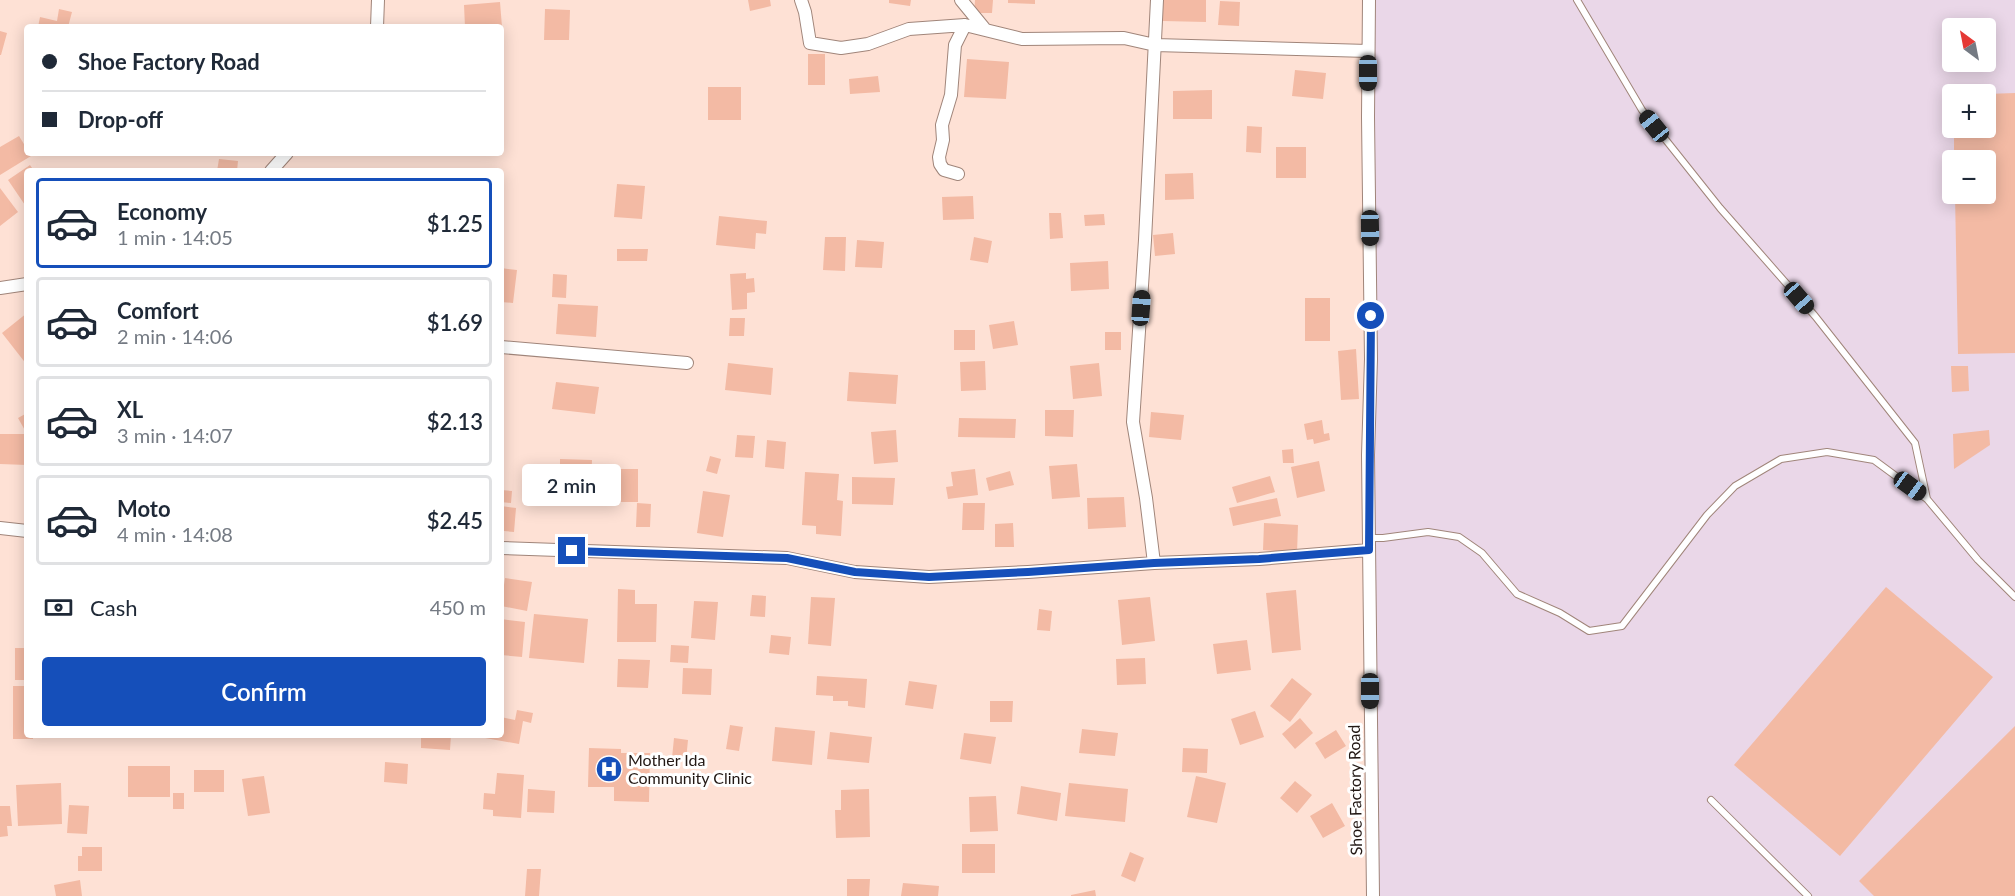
<!DOCTYPE html>
<html lang="en">
<head>
<meta charset="utf-8">
<style>
  body { margin:0; font-family:Lato,sans-serif; background:#f6f6f7; color:#1f2937; height:100vh; display:flex; flex-direction:column; font-size:22px; white-space:nowrap }
  * { box-sizing:border-box; margin:0 }
  p { font-size:20px; color:#747a83 }
  .icon { flex:none; width:33px; height:33px; fill:none; stroke:currentColor; stroke-width:2; stroke-linecap:round; stroke-linejoin:round }
  .map { position:relative; flex:1; overflow:hidden }
  .sheet { position:absolute; left:24px; top:168px; width:480px; height:570px; display:flex; flex-direction:column; background:#fff; border-radius:6px; box-shadow:0 3px 15px #0003 }
  .sheet>* { flex:none }
  .banner { position:absolute; left:24px; top:24px; width:480px; height:132px; border-radius:6px; box-shadow:0 3px 15px #0003; display:grid; align-content:center; height:132px; padding:0 18px; background:#fff }
  .needle { width:39px; rotate:328deg }
  .fabs { position:absolute; left:1942px; top:18px; display:grid; gap:12px }
  .fabs a { display:grid; place-items:center; width:54px; height:54px; border-radius:6px; background:#fff; box-shadow:0 3px 15px #0003; font-size:30px }
  .end { position:absolute; width:27px; height:27px; margin:-14px; border:8px solid #154fba; background:#fff; box-shadow:0 0 0 3px #fff }
  .from { border-radius:50% }
  .bubble { position:absolute; height:42px; border-radius:6px; background:#fff; box-shadow:0 3px 15px #0003; font-size:20px; font-weight:600; line-height:42px; text-align:center }
  .car { position:absolute; width:18px; height:36px; margin:-18px -9px; border-radius:8px; box-shadow:0 0 4px 2px #0007; background:linear-gradient(#222 24%,#8ab4d8 0 40%,#222 0 76%,#8ab4d8 0 86%,#222 0) }
  .banner b { display:flex; align-items:center; gap:21px; height:57px; font-size:22px }
  .banner b+b { border-top:2px solid #e0e1e3 }
  .banner i { width:15px; height:15px; background:#1f2937 }
  ul { padding:10px 0 0; list-style:none }
  li { display:flex; align-items:center; gap:18px; height:90px; margin:0 12px 9px; padding:0 6px; border:3px solid #e0e1e3; border-radius:6px }
  li div { flex:1 }
  li b { display:block; font-size:22px }
  li em { font-style:normal; font-weight:600 }
  li.selected { border-color:#154fba }
  li>.icon { width:54px; height:54px; stroke-width:1.5 }
  .pay { display:flex; align-items:center; gap:15px; height:66px; padding:0 18px; font-size:22px }
  .pay p { margin-inline-start:auto }
  .primary-button { display:flex; gap:12px; margin-top:auto; padding:12px 18px }
  .primary-button a { flex:1; height:69px; border-radius:6px; background:#154fba; color:#fff; font-size:24px; font-weight:600; line-height:69px; text-align:center }
  .map>svg:first-child { display:block }
  .industrial { fill:#ead7e8; fill-rule:evenodd }
  .building { fill:#f3baa4 }
  .lines { fill:none; stroke-linecap:round; stroke-linejoin:round }
  .service-casing { stroke:#a0857a; stroke-width:8 }
  .minor-casing { stroke:#a0857a; stroke-width:14 }
  .service { stroke:#fff; stroke-width:6 }
  .minor { stroke:#fff; stroke-width:12 }
  .route { stroke:#154fba; stroke-width:8 }
  .labels { text-anchor:middle; stroke-width:6; stroke-linejoin:round; paint-order:stroke }
  .poi-label { font-size:16px; fill:#221814; stroke:#fff; text-anchor:start }
  .street-label { font-size:16px; fill:#221814; stroke:#fff }
</style>
</head>
<body>
<div class="map">
<svg width="2015" height="896" viewBox="0 0 2015 896">
  <rect width="100%" height="100%" fill="#fee1d5"/>
  <!-- industrial -->
  <path class="industrial" d="M1368 0H2015V896H1377ZM1953 28H1986V62H1953ZM1953 94H1986V128H1953ZM1953 160H1986V194H1953Z"/>
  <!-- building -->
  <path class="building" d="M748 0H770L771 6 750 11Z
    M889 0H911L910 6 889 3Z
    M975 0H993L992 13H974Z
    M1008 0H1035V4L1008 3Z
    M1163 0H1206V22L1163 21Z
    M1220 1 1240 2 1239 26 1218 25Z
    M500 2 502 27H465L464 5Z
    M59 9 72 12 68 27H38L40 17 57 21Z
    M545 9 570 10 569 40H544Z
    M0 31 7 33 1 55H0Z
    M808 54H825V85H808Z
    M967 59 1009 62 1006 99 964 97Z
    M1295 70 1326 73 1323 99 1292 96Z
    M878 76 880 92 850 94 849 79Z
    M708 87H741V120H708Z
    M1212 90V119H1173V91Z
    M2015 93V353L1958 354 1955 194H1986V160H1954V128H1986V94Z
    M1247 126 1262 127 1261 153 1246 152Z
    M19 136 27 149V153L31 156 0 175V147Z
    M1276 147H1306V178H1276Z
    M219 159 238 161 237 171H217Z
    M30 165 34 171H27V208L8 180Z
    M1193 173 1194 199 1165 200V174Z
    M617 184 645 186 642 219 614 217Z
    M0 188 18 212 0 226Z
    M973 196 974 219 943 220 942 197Z
    M1049 213H1061L1063 238 1050 239Z
    M1104 214 1105 225 1085 226 1084 215Z
    M719 216 767 221 766 234 756 233 755 249 716 245Z
    M1173 233 1175 254 1155 256 1153 235Z
    M825 237H846L845 271 823 270Z
    M974 237 992 241 988 263 970 260Z
    M857 240 884 242 882 268 855 267Z
    M617 249H648L647 261H617Z
    M1108 261 1109 289 1071 291 1070 263Z
    M501 268 517 270 513 303 501 302Z
    M746 273V279L754 278 755 292 747 293V309L732 310 730 274Z
    M553 274 567 275 566 298 552 297Z
    M1305 298H1330V341H1305Z
    M558 304 598 306 596 337 556 334Z
    M27 313V365L2 333Z
    M730 318H745L744 336H729Z
    M1014 321 1018 345 993 349 989 325Z
    M954 330H975V350H954Z
    M1105 332H1121V350H1105Z
    M1356 349 1359 399 1341 400 1338 351Z
    M985 361 986 390 961 391 960 362Z
    M728 363 773 368 771 395 725 390Z
    M1099 363 1102 396 1073 399 1070 366Z
    M1951 366H1968L1969 391 1952 392Z
    M849 372 898 375 896 404 847 401Z
    M556 382 599 387 595 414 552 409Z
    M1045 410H1074L1073 437 1045 436Z
    M1151 412 1184 415 1181 440 1149 437Z
    M27 413V434L18 418Z
    M959 418 1016 419 1015 438 958 437Z
    M1322 420 1324 434 1329 433 1330 440 1314 444 1313 439 1307 440 1304 424Z
    M896 430 898 462 874 464 871 432Z
    M1989 430 1990 445 1954 469 1953 434Z
    M0 434H27V465L0 464Z
    M737 435 755 436 753 458 735 457Z
    M767 440 786 442 784 469 765 467Z
    M1293 449 1294 463H1283L1282 450Z
    M710 456 721 459 717 474 706 471Z
    M560 459 592 460 591 488H578V480H560Z
    M1319 461 1325 491 1297 498 1291 467Z
    M1077 464 1080 497 1052 499 1049 466Z
    M600 469H638V502H600Z
    M975 469 978 495 948 499 946 487 953 486 951 472Z
    M1010 471 1014 485 989 491 986 478Z
    M805 472 839 474 837 500 843 501 841 536 816 534V526L802 525Z
    M1270 476 1275 492 1237 503 1232 487Z
    M852 477 895 478 893 505 852 504Z
    M539 481 560 483 558 498 538 496Z
    M501 490 512 491 511 503 501 502Z
    M703 491 730 495 723 537 697 533Z
    M1124 497 1126 527 1088 529 1087 498Z
    M1277 498 1281 516 1233 526 1229 508Z
    M637 503 651 504 650 527H636Z
    M963 503H985L984 530H962Z
    M501 506 516 508 514 532 504 531 503 538H501Z
    M1013 523 1014 547H995V524Z
    M1264 523 1298 525 1297 553 1263 550Z
    M505 578 532 582 527 611 501 606Z
    M1886 587 1993 677 1840 856 1734 765Z
    M618 589 635 590V604H657L656 642H617Z
    M1296 590 1301 650 1272 653 1266 593Z
    M752 595 766 596 765 617 750 616Z
    M811 597 835 598 831 646 808 644Z
    M1150 597 1155 641 1122 645 1118 600Z
    M694 601 718 602 715 640 691 638Z
    M1039 609 1052 611 1050 631 1037 630Z
    M534 614 588 619 584 663 529 658Z
    M501 619 525 622 522 657 501 655Z
    M771 635 791 637 789 655 769 653Z
    M1247 640 1251 670 1217 674 1213 644Z
    M671 645 689 646 688 663 670 662Z
    M15 648H27V680H15Z
    M1145 658 1146 684 1117 685 1116 659Z
    M618 659 650 660 648 688 617 687Z
    M683 668 712 669 711 695 682 694Z
    M817 676 867 679 865 708 848 706V701H833V696L816 695Z
    M1292 678 1312 694 1290 722 1270 706Z
    M909 681 937 685 933 709 905 705Z
    M13 686H27V735H33V739H13Z
    M990 701H1013L1012 722H990Z
    M517 710 533 713 531 723 523 721 519 744 474 736 501 735V717L515 720Z
    M1255 711 1264 737 1240 745 1231 719Z
    M1300 718 1313 733 1295 749 1282 734Z
    M730 725 743 727 739 751 726 749Z
    M2015 726V896H1874L1859 881Z
    M775 727 815 731 812 765 772 761Z
    M1082 729 1118 733 1115 756 1079 753Z
    M1336 730 1346 746 1325 759 1315 743Z
    M830 732 872 737 869 763 827 759Z
    M964 733 996 737 991 764 960 759Z
    M421 735H451L450 750 421 748Z
    M674 738 688 740 686 760 672 758Z
    M589 748 621 749V753H650L649 802 614 801V787H588Z
    M1183 748 1208 749 1207 773 1182 772Z
    M385 762 408 764 407 784 384 782Z
    M128 766H170V797H128Z
    M194 770H224V792H194Z
    M497 773 524 775 521 818 493 816V810L483 809 484 793 495 794Z
    M264 776 270 813 248 816 242 779Z
    M1196 776 1226 783 1217 823 1187 817Z
    M1295 781 1312 795 1297 813 1280 798Z
    M61 783 62 824 18 826 16 785Z
    M1069 783 1128 789 1125 822 1065 816Z
    M1021 786 1061 793 1057 821 1017 814Z
    M528 789 555 791 554 813 527 812Z
    M869 789 870 837 836 838 835 810H841V790Z
    M173 793H184V809H173Z
    M996 796 998 831 970 832 969 797Z
    M1332 803 1345 826 1323 838 1310 816Z
    M69 805 89 806 87 834 67 833Z
    M0 806H10L12 826H7L8 836 0 837Z
    M962 844H995V873H962Z
    M82 847H102V871H78V856H82Z
    M1130 852 1144 858 1135 882 1121 876Z
    M527 869H541L539 896H525Z
    M847 879H870L869 896H847Z
    M80 880 82 896H56L54 885Z
    M903 883 939 886 938 896H901Z
    M1095 890 1096 896H1071V895Z"/>
  <g class="lines">
    <defs>
      <path id="service" d="M1577 0 1642 110 1720 208 1815 316 1915 443 1927 499
        M1369 538H1383L1428 532 1459 537 1482 553 1517 594 1560 613 1589 631 1622 626 1707 515 1735 486 1781 459 1827 452 1874 460 1927 499 1978 560 2015 597
        M1711 800 1808 896"/>
      <path id="minor" d="M801 0 805 12 810 43 841 48 868 44 909 29 965 25 1022 39 1124 38 1155 45 1368 51
        M961 0 984 28
        M1369 0 1368 117 1371 359 1368 455 1373 896
        M377 27 378 0
        M271 171 287 153
        M958 174 944 170 940 164 939 157 943 140 942 125 951 95 955 45 965 25
        M0 288 27 284
        M501 347 687 363
        M0 528 27 531
        M501 548 787 558 855 572 929 577 1028 572 1154 563 1259 559 1369 550
        M1154 563 1146 498 1133 422 1145 240 1157 0"/>
    </defs>
    <!-- service casing -->
    <use href="#service" class="service-casing"/>
    <!-- minor casing -->
    <use href="#minor" class="minor-casing"/>
    <!-- service -->
    <use href="#service" class="service"/>
    <!-- minor -->
    <use href="#minor" class="minor"/>
  </g>
  <g class="lines">
    <!-- route -->
    <path class="route" d="M572 551 787 558 855 572 929 577 1028 572 1154 563 1259 559 1369 550 1371 316"/>
  </g>
  <!-- icons -->
  <defs>
    <symbol id="hospital-disc" viewBox="-11 -11 22 22"><circle r="9.5" fill="#154fba" stroke="#fff"/><path d="M-5-5h3v3.5h4V-5h3V5h-3V1.5h-4V5h-3Z" fill="#fff"/></symbol>
  </defs>
  <g fill-rule="evenodd">
    <use href="#hospital-disc" x="594" y="754" width="30" height="30"/>
  </g>
  <g class="labels">
    <!-- poi labels -->
    <g class="poi-label">
      <text x="628" y="766">Mother Ida<tspan x="628" dy="18">Community Clinic</tspan></text>
    </g>
    <!-- street labels -->
    <g class="street-label">
      <text transform="translate(1355 790) rotate(-91)" y="6">Shoe Factory Road</text>
    </g>
  </g>
</svg>
<div class="fabs">
<a><svg class="needle" viewBox="-14 -14 28 28"><path d="M0-13l5 13h-10z" fill="#e53935"/><path d="M0 13l5-13h-10z" fill="#747a83"/></svg></a>
<a>+</a>
<a>−</a>
</div>
<i class="end from" style="left:1371px;top:316px"></i>
<i class="end" style="left:572px;top:551px"></i>
<div class="bubble" style="left:522px;top:464px;width:99px">2 min</div>
<i class="car" style="left:1368px;top:73px;rotate:180deg"></i>
<i class="car" style="left:1654px;top:126px;rotate:321deg"></i>
<i class="car" style="left:1370px;top:228px;rotate:179deg"></i>
<i class="car" style="left:1799px;top:298px;rotate:139deg"></i>
<i class="car" style="left:1141px;top:308px;rotate:4deg"></i>
<i class="car" style="left:1910px;top:486px;rotate:126deg"></i>
<i class="car" style="left:1370px;top:691px;rotate:180deg"></i>
<div class="banner">
<b><i class="from"></i>Shoe Factory Road</b>
<b><i></i>Drop-off</b>
</div>
<section class="sheet">
<ul>
<li class="selected"><svg class="icon" aria-label="car" viewBox="0 0 24 24"><path d="M5 17H2v-5l4-1 3-4h7l3 4 3 1v5h-3M9 17h6M6 11h13"/><circle cx="7" cy="17" r="2"/><circle cx="17" cy="17" r="2"/></svg><div><b>Economy</b><p>1 min · 14:05</p></div><em>$1.25</em></li>
<li><svg class="icon" aria-label="car" viewBox="0 0 24 24"><path d="M5 17H2v-5l4-1 3-4h7l3 4 3 1v5h-3M9 17h6M6 11h13"/><circle cx="7" cy="17" r="2"/><circle cx="17" cy="17" r="2"/></svg><div><b>Comfort</b><p>2 min · 14:06</p></div><em>$1.69</em></li>
<li><svg class="icon" aria-label="car" viewBox="0 0 24 24"><path d="M5 17H2v-5l4-1 3-4h7l3 4 3 1v5h-3M9 17h6M6 11h13"/><circle cx="7" cy="17" r="2"/><circle cx="17" cy="17" r="2"/></svg><div><b>XL</b><p>3 min · 14:07</p></div><em>$2.13</em></li>
<li><svg class="icon" aria-label="car" viewBox="0 0 24 24"><path d="M5 17H2v-5l4-1 3-4h7l3 4 3 1v5h-3M9 17h6M6 11h13"/><circle cx="7" cy="17" r="2"/><circle cx="17" cy="17" r="2"/></svg><div><b>Moto</b><p>4 min · 14:08</p></div><em>$2.45</em></li>
</ul>
<div class="pay"><svg class="icon" aria-label="cash" viewBox="0 0 24 24"><path d="M3 7h18v10H3z"/><circle cx="12" cy="12" r="2"/></svg>Cash<p>450 m</p></div>
<div class="primary-button"><a>Confirm</a></div>
</section>
</div>
</body>
</html>
